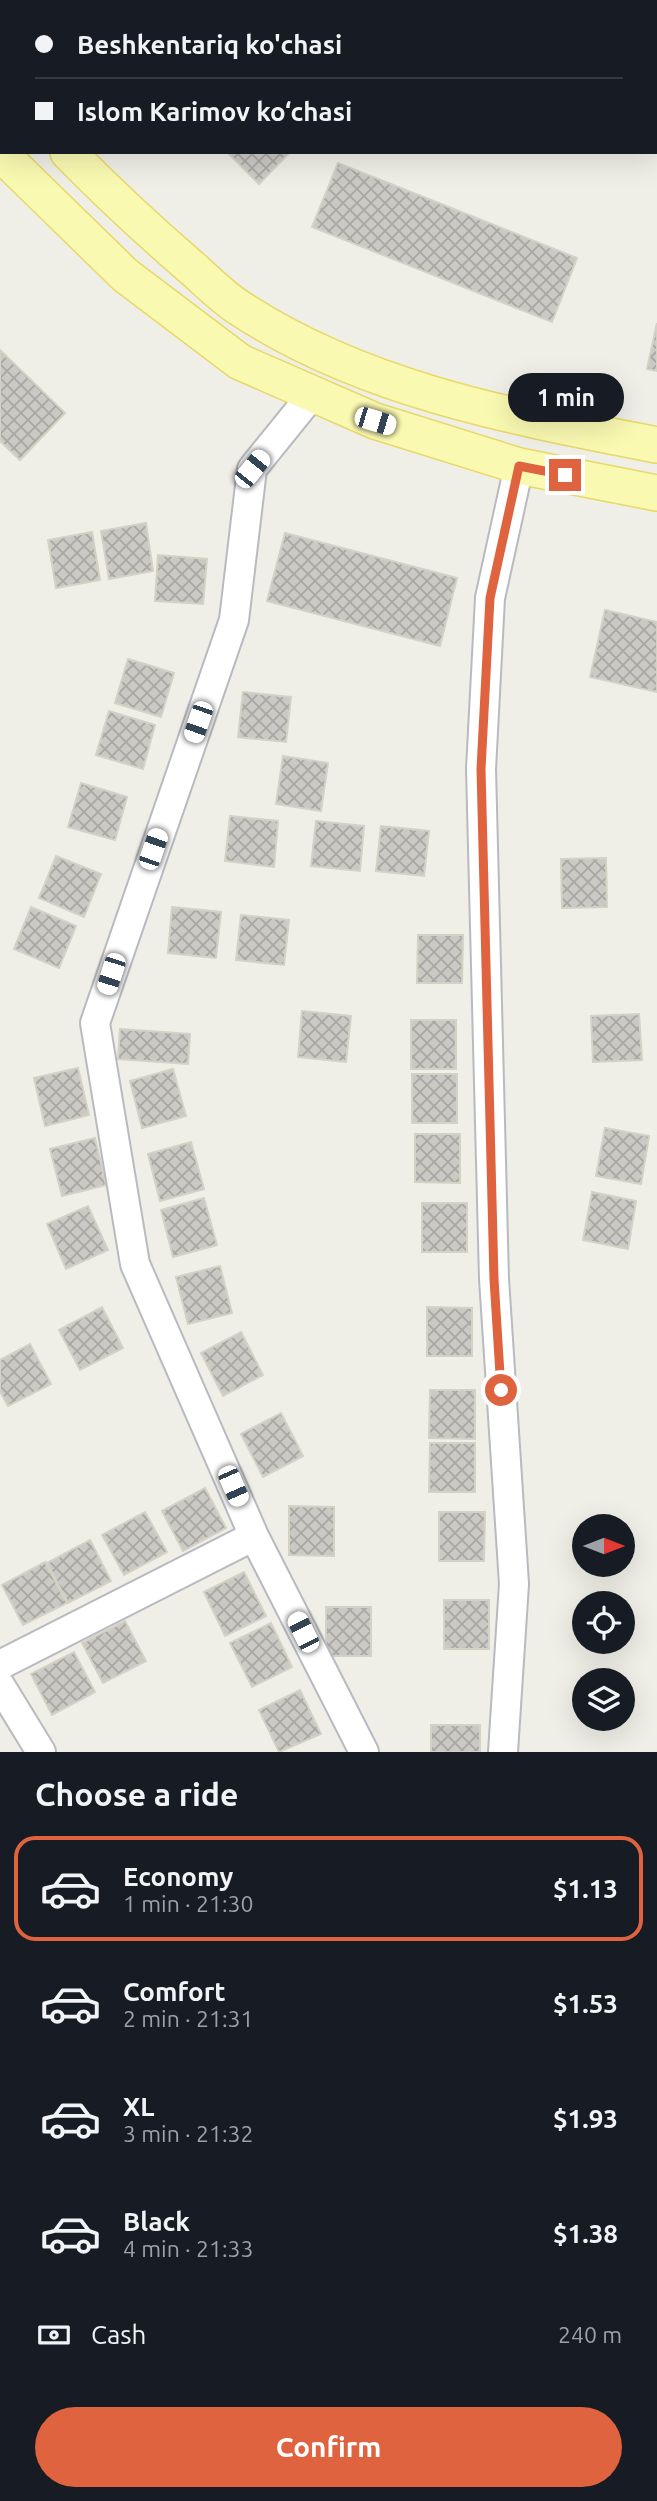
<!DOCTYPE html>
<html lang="en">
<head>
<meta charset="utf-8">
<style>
  body { margin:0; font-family:Ubuntu,sans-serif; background:#20242c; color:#f1f3f6; height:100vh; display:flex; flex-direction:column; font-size:26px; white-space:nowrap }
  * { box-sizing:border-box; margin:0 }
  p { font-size:23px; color:#9ea1a6 }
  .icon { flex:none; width:38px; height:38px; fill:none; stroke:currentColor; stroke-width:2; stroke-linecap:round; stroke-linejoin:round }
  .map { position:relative; height:1752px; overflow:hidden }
  .panel { display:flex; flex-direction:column; background:#171b24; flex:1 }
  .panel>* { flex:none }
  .hud { position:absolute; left:0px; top:0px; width:658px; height:154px; box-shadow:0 7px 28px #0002; display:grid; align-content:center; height:154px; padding:0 35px; background:#171b24 }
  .needle { width:46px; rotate:90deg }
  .tools { position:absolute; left:572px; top:1514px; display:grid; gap:14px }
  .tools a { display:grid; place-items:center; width:63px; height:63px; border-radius:50%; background:#171b24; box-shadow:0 7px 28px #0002; font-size:35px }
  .end { position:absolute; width:32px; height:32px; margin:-16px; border:9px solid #de633e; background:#fff; box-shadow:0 0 0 4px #fff }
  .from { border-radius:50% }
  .bubble { position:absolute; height:49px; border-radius:24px; background:#171b24; box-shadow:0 7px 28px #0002; font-size:23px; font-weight:600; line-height:49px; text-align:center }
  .car { position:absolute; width:21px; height:42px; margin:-21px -10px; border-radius:9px; box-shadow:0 0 5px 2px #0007; background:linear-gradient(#fff 24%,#345 0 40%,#fff 0 76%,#345 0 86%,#fff 0) }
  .hud b { display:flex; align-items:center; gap:24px; height:66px; font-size:26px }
  .hud b+b { border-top:2px solid #363941 }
  .hud i { width:18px; height:18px; background:#f1f3f6 }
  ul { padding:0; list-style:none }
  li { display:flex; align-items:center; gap:21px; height:105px; margin:0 14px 10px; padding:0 21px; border:4px solid transparent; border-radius:21px }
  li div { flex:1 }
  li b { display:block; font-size:26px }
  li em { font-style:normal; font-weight:600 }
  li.current { border-color:#de633e }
  li>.icon { width:63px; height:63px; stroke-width:1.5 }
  h2 { padding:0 35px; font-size:32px; line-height:84px }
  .pay { display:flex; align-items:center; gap:18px; height:77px; padding:0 35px; font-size:26px }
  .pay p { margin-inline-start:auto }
  .button { display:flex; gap:14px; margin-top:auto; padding:14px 35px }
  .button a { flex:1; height:80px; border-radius:42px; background:#de633e; color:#fff; font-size:28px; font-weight:600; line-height:80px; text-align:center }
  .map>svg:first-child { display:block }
  .building { fill:url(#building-cross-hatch); stroke:#d4d1c5; stroke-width:2 }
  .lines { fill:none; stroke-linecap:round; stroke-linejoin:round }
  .minor-casing { stroke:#b9babf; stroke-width:32 }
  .major-casing { stroke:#e8d867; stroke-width:38 }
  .minor { stroke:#fff; stroke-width:28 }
  .major { stroke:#faf9b1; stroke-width:35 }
  .route { stroke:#de633e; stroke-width:9 }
</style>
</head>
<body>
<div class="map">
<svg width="657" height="1752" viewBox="0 0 657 1752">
  <defs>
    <pattern id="building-cross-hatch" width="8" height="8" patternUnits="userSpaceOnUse" patternTransform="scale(1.75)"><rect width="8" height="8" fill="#cbc9c4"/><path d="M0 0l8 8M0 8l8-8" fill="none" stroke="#a8a7a3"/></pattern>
  </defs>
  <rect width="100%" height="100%" fill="#efefe7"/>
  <!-- building -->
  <path class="building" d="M73 0H166L168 2H75Z
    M227 152H290L259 184Z
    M338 163 577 258 552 322 312 227Z
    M657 323V371L647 369Z
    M0 350 65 413 20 460 0 441Z
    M146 523 153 571 109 579 101 531Z
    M92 532 100 580 56 588 48 540Z
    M285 533 457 578 440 646 267 601Z
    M158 555 207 559 203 604 155 601Z
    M605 610 657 622V692L590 677Z
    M128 659 174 673 161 717 115 703Z
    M243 692 291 697 286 742 238 737Z
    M109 711 155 725 143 769 96 755Z
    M283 756 328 763 321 811 276 804Z
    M81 783 127 797 115 840 68 827Z
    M230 816 278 821 274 867 225 861Z
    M316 821 364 826 360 871 311 866Z
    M381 826 429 831 424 876 376 871Z
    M56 856 101 874 84 917 39 898Z
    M606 858 607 907 562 908 561 859Z
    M31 907 76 926 59 968 14 949Z
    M172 907 221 912 216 958 168 953Z
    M241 915 289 920 284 965 236 960Z
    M418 935H463L462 983H417Z
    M302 1011 351 1016 346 1062 298 1057Z
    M639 1014 642 1060 593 1062 591 1016Z
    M411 1020H456V1069H411Z
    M120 1029 190 1034 188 1064 118 1059Z
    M78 1068 89 1115 45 1126 34 1078Z
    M173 1069 186 1116 142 1128 130 1081Z
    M412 1074H457V1123H412Z
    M605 1128 649 1136 641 1184 596 1176Z
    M415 1134H460V1183L415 1182Z
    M95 1138 106 1185 62 1196 50 1149Z
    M191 1142 204 1189 160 1201 148 1154Z
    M592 1192 636 1201 628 1249 583 1240Z
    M204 1198 217 1245 173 1257 161 1210Z
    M422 1203H467V1252H422Z
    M88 1206 108 1250 66 1269 47 1224Z
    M220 1266 232 1313 188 1324 176 1277Z
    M102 1307 123 1348 80 1370 59 1330Z
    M427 1307 472 1308V1356H427Z
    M241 1332 263 1375 223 1396 201 1353Z
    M30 1344 51 1384 8 1406 0 1391V1360Z
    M430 1390H475V1439L429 1438Z
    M281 1413 303 1456 263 1477 241 1434Z
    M430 1443H475V1492H429Z
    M205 1488 226 1528 183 1551 162 1511Z
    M289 1506 334 1507V1556L289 1555Z
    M145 1512 167 1552 124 1575 102 1535Z
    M439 1512H485L484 1561H439Z
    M90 1540 111 1581 68 1603 47 1563Z
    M45 1562 67 1603 23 1625 2 1585Z
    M244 1572 266 1616 225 1636 204 1592Z
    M444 1600H489V1649H444Z
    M326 1607H371V1656H326Z
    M125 1621 146 1661 103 1683 82 1643Z
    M271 1623 292 1667 252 1687 230 1643Z
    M74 1652 95 1692 52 1715 31 1674Z
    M300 1690 321 1734 279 1752 259 1710Z
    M431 1725H480V1752H431Z"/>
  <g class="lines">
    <defs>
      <path id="minor" d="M311 396 252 469 234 620 95 1023 135 1264 254 1536 364 1752
        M0 1665 254 1536
        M0 1685 41 1752
        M503 1752 514 1584 494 1279 481 769 490 598 519 466"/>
      <path id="major" d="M0 84 2 86
        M68 152C108 193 149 231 192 268 208 282 223 298 241 309 365 390 514 417 657 445
        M0 153 125 275 240 362 375 421 519 466 657 493"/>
    </defs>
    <!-- minor casing -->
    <use href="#minor" class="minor-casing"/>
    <!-- major casing -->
    <use href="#major" class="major-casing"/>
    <!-- minor -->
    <use href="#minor" class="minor"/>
    <!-- major -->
    <use href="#major" class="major"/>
  </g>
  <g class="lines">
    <!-- route -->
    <path class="route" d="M501 1390 494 1279 481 769 490 598 519 466 565 475"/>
  </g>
</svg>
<div class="tools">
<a><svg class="needle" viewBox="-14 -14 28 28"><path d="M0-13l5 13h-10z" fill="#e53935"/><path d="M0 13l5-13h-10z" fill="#9ea1a6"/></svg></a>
<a><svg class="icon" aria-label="locate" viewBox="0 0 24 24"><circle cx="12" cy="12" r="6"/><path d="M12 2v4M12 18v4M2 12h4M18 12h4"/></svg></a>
<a><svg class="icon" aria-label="layers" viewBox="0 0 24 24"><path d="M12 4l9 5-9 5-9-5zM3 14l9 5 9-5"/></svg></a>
</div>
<i class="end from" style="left:501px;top:1390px"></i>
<i class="end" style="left:565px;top:475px"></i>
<div class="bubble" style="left:508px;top:373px;width:116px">1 min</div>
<i class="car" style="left:375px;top:421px;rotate:107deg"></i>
<i class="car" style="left:252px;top:469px;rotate:39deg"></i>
<i class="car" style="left:198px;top:722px;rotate:199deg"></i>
<i class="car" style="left:153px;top:849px;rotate:19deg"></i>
<i class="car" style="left:111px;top:974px;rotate:198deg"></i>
<i class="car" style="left:233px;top:1486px;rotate:156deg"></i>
<i class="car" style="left:303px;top:1632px;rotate:333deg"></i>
<div class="hud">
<b><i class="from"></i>Beshkentariq ko'chasi</b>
<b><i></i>Islom Karimov ko‘chasi</b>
</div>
</div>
<section class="panel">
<h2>Choose a ride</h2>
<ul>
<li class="current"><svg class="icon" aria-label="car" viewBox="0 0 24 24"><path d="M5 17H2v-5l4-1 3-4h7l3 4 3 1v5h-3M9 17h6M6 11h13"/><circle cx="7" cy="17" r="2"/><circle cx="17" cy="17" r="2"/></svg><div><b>Economy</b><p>1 min · 21:30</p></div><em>$1.13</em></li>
<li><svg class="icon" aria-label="car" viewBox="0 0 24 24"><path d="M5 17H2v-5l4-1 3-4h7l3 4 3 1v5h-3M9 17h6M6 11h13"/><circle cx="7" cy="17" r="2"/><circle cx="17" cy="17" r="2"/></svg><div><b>Comfort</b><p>2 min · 21:31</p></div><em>$1.53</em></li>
<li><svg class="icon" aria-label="car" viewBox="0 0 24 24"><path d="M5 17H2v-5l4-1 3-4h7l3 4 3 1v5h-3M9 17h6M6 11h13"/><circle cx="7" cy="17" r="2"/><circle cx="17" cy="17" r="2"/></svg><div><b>XL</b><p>3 min · 21:32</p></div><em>$1.93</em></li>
<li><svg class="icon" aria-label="car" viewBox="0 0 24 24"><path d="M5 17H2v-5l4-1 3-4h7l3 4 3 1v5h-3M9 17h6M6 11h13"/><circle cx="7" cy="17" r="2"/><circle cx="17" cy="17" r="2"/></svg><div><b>Black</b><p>4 min · 21:33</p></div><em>$1.38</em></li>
</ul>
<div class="pay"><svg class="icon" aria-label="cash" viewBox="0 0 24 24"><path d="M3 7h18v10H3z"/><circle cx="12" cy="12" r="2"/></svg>Cash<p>240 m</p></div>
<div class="button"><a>Confirm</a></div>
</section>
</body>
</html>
